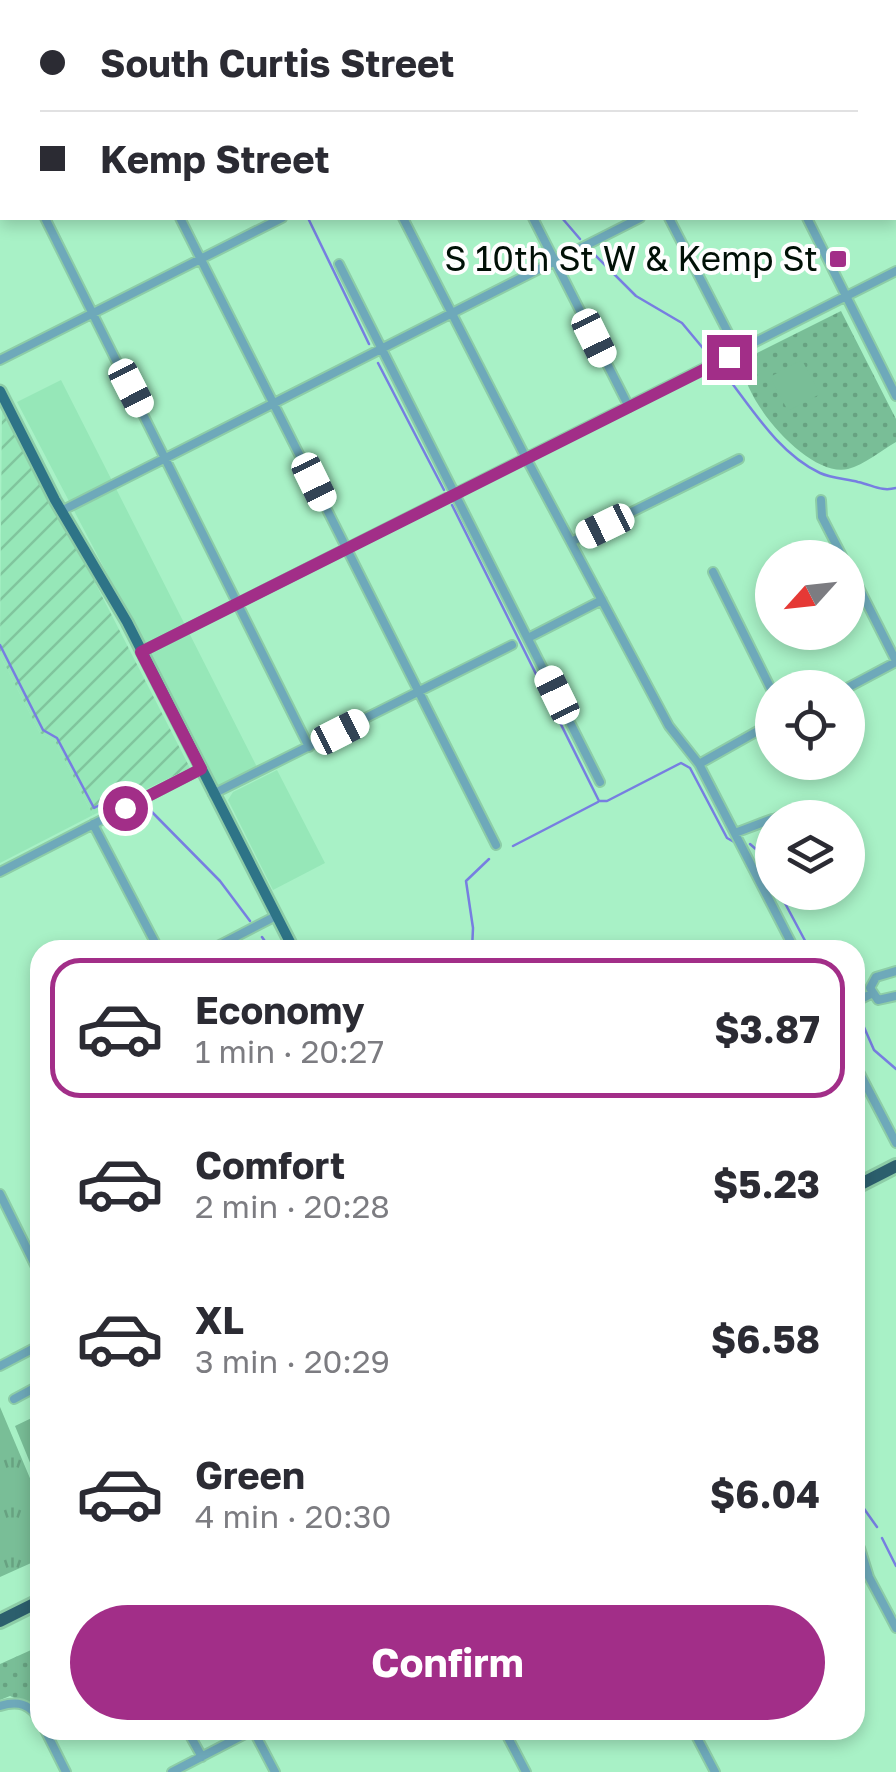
<!DOCTYPE html>
<html lang="en">
<head>
<meta charset="utf-8">
<style>
  body { margin:0; font-family:"Golos Text",sans-serif; background:#f7f7f7; color:#2b2b33; height:100vh; display:flex; flex-direction:column; font-size:38px; white-space:nowrap }
  * { box-sizing:border-box; margin:0 }
  p { font-size:32px; color:#7c7c81 }
  .icon { flex:none; width:55px; height:55px; fill:none; stroke:currentColor; stroke-width:2; stroke-linecap:round; stroke-linejoin:round }
  .map { position:relative; flex:1; overflow:hidden }
  .drawer { position:absolute; left:30px; top:940px; width:835px; height:800px; display:flex; flex-direction:column; background:#fff; border-radius:30px; box-shadow:0 5px 15px #0003 }
  .drawer>* { flex:none }
  .banner { position:absolute; left:0px; top:0px; width:898px; height:220px; box-shadow:0 5px 15px #0003; display:grid; align-content:center; height:220px; padding:0 40px; background:#fff }
  .needle { width:65px; rotate:243deg }
  .buttons { position:absolute; left:755px; top:540px; display:grid; gap:20px }
  .buttons a { display:grid; place-items:center; width:110px; height:110px; border-radius:50%; background:#fff; box-shadow:0 5px 15px #0003; font-size:50px }
  .end { position:absolute; width:45px; height:45px; margin:-22px; border:12px solid #a22e88; background:#fff; box-shadow:0 0 0 5px #fff }
  .from { border-radius:50% }
  .car { position:absolute; width:30px; height:60px; margin:-30px -15px; border-radius:12px; box-shadow:0 0 8px 2px #0007; background:linear-gradient(#fff 24%,#345 0 40%,#fff 0 76%,#345 0 86%,#fff 0) }
  .banner b { display:flex; align-items:center; gap:35px; height:95px; font-size:38px }
  .banner b+b { border-top:2px solid #e1e1e2 }
  .banner i { width:25px; height:25px; background:#2b2b33 }
  ul { padding:18px 0 0; list-style:none }
  li { display:flex; align-items:center; gap:30px; height:140px; margin:0 20px 15px; padding:0 20px; border:5px solid transparent; border-radius:30px }
  li div { flex:1 }
  li b { display:block; font-size:38px }
  li em { font-style:normal; font-weight:700 }
  li.on { border-color:#a22e88 }
  li>.icon { width:90px; height:90px; stroke-width:1.5 }
  .button { display:flex; gap:20px; margin-top:auto; padding:20px 40px }
  .button a { flex:1; height:115px; border-radius:60px; background:#a22e88; color:#fff; font-size:40px; font-weight:700; line-height:115px; text-align:center }
  .map>svg:first-child { display:block }
  .built { fill:#96e7b8 }
  .industrial { fill:url(#industrial-furrows) }
  .grass { fill:url(#grass-tufts) }
  .park { fill:url(#park-dots) }
  .pitch { fill:#79be97 }
  .lines { fill:none; stroke-linecap:round; stroke-linejoin:round }
  .stream { stroke:#777ee1; stroke-width:2.5 }
  .minor-casing { stroke:#8dcda7; stroke-width:12 }
  .major-casing { stroke:#8dcda7; stroke-width:15 }
  .highway-casing { stroke:#8dcda7; stroke-width:18 }
  .minor { stroke:#6ea9ba; stroke-width:8 }
  .major { stroke:#2e7487; stroke-width:10 }
  .highway { stroke:#2c5f6d; stroke-width:12 }
  .route { stroke:#a22e88; stroke-width:12 }
  .poi-dot { fill:#a22e88; stroke:#fefefe; stroke-width:4 }
  .labels { text-anchor:middle; stroke-width:8; stroke-linejoin:round; paint-order:stroke }
  .poi-label { font-size:35px; fill:#001006; stroke:#fefefe; text-anchor:end }
</style>
</head>
<body>
<div class="map">
<svg width="896" height="1772" viewBox="0 0 896 1772">
  <defs>
    <pattern id="industrial-furrows" width="10" height="10" patternUnits="userSpaceOnUse" patternTransform="scale(2.5)"><rect width="10" height="10" fill="#96e7b8"/><path d="M-1 1l2-2M0 10L10 0M9 11l2-2" fill="none" stroke="#80c59d"/></pattern>
    <pattern id="grass-tufts" width="24" height="20" patternUnits="userSpaceOnUse" patternTransform="scale(2.5)"><rect width="24" height="20" fill="#79be97"/><path d="M3 7l-1-3M5 7V3M7 7l1-3M15 17l-1-3M17 17v-4M19 17l1-3" fill="none" stroke="#67a281"/></pattern>
    <pattern id="park-dots" width="8" height="8" patternUnits="userSpaceOnUse" patternTransform="scale(2.5)"><rect width="8" height="8" fill="#79be97"/><path d="M2 2h.1M6 6h.1" fill="none" stroke="#67a281" stroke-width="1.8" stroke-linecap="round"/></pattern>
  </defs>
  <rect width="100%" height="100%" fill="#a8f1c6"/>
  <!-- built -->
  <path class="built" d="M61 380 258 769 219 787 17 402Z
    M0 655 40 733 55 741 93 815 0 863Z
    M277 770 325 863 273 890 228 800 233 792Z"/>
  <!-- industrial -->
  <path class="industrial" d="M2 401 190 768 93 815 55 741 40 733 0 655Z"/>
  <!-- grass -->
  <path class="grass" d="M0 1407 40 1502V1559L0 1577Z
    M40 1414V1487L15 1426Z"/>
  <!-- park -->
  <path class="park" d="M841 311 896 419V442C882 450 864 465 848 469 809 479 738 396 743 360Z
    M40 1646V1710L10 1696 0 1700V1664Z"/>
  <!-- pitch -->
  <path class="pitch" d="M799 361 803 362 820 394 788 411 770 377Z"/>
  <g class="lines">
    <!-- stream -->
    <path class="stream" d="M308 218 369 344
      M562 218 580 239
      M593 253 636 296 682 323 707 353
      M378 363 444 490
      M721 369C750 405 777 453 820 473 831 478 846 479 858 482 873 485 881 492 896 488
      M452 505 599 801H607L681 763 690 768 727 838 736 843
      M0 645 43 730 57 738 94 808 130 789
      M149 809 220 881 250 921
      M750 844 758 851 772 880
      M513 846 598 802
      M779 892 810 950
      M262 937 271 950
      M472 950 473 928 466 881 489 859
      M856 1009 874 1050 896 1069
      M855 1496 877 1527
      M882 1538 896 1566"/>
    <defs>
      <path id="minor" d="M70 0 71 2
        M204 0 205 2
        M292 0 293 2
        M425 0 427 2
        M561 0 562 2
        M697 0 699 2
        M832 0 834 2
        M350 2 355 0
        M705 2 710 0
        M895 90 896 89
        M895 125 896 127
        M0 129 2 134
        M0 178 2 177
        M45 218 309 747
        M180 218 496 845
        M403 218 526 458 669 726 699 764 795 950
        M533 218 629 407
        M669 218 738 352
        M807 218 896 396
        M339 264 600 782
        M0 360 282 218
        M821 500 822 517 843 558
        M61 511 640 218
        M571 542 739 459
        M848 566 896 661
        M713 572 772 691
        M528 638 602 600
        M141 652 896 271
        M847 688 896 662
        M699 764 772 723
        M213 794 512 645
        M776 818 797 811 808 812
        M93 824 159 950
        M735 833 772 819
        M0 872 201 769
        M210 950 276 916
        M896 971 876 977 870 988 878 1000 896 996
        M855 1002 871 994
        M855 1064 896 1143
        M0 1194 40 1275
        M0 1366 40 1345
        M14 1399 40 1385
        M860 1548 869 1577 896 1628
        M0 1706C18 1700 31 1704 40 1721
        M45 1730 66 1772
        M187 1730 202 1757
        M253 1730 275 1772
        M504 1730 526 1772
        M693 1730 715 1772
        M172 1772 253 1730"/>
      <path id="major" d="M0 391 55 500 127 622 294 950"/>
      <path id="highway" d="M855 1187 896 1166
        M0 1621 40 1601"/>
    </defs>
    <!-- minor casing -->
    <use href="#minor" class="minor-casing"/>
    <!-- major casing -->
    <use href="#major" class="major-casing"/>
    <!-- highway casing -->
    <use href="#highway" class="highway-casing"/>
    <!-- minor -->
    <use href="#minor" class="minor"/>
    <!-- major -->
    <use href="#major" class="major"/>
    <!-- highway -->
    <use href="#highway" class="highway"/>
  </g>
  <g class="lines">
    <!-- route -->
    <path class="route" d="M125 808 201 769 141 652 729 357"/>
  </g>
  <!-- markers -->
  <rect class="poi-dot" x="828" y="249" width="20" height="20" rx="5"/>
  <g class="labels">
    <!-- poi labels -->
    <g class="poi-label">
      <text x="818" y="271">S 10th St W &amp; Kemp St</text>
    </g>
  </g>
</svg>
<div class="buttons">
<a><svg class="needle" viewBox="-14 -14 28 28"><path d="M0-13l5 13h-10z" fill="#e53935"/><path d="M0 13l5-13h-10z" fill="#7c7c81"/></svg></a>
<a><svg class="icon" aria-label="locate" viewBox="0 0 24 24"><circle cx="12" cy="12" r="6"/><path d="M12 2v4M12 18v4M2 12h4M18 12h4"/></svg></a>
<a><svg class="icon" aria-label="layers" viewBox="0 0 24 24"><path d="M12 4l9 5-9 5-9-5zM3 14l9 5 9-5"/></svg></a>
</div>
<i class="end from" style="left:125px;top:808px"></i>
<i class="end" style="left:729px;top:357px"></i>
<i class="car" style="left:594px;top:338px;rotate:154deg"></i>
<i class="car" style="left:131px;top:388px;rotate:153deg"></i>
<i class="car" style="left:314px;top:482px;rotate:154deg"></i>
<i class="car" style="left:605px;top:526px;rotate:244deg"></i>
<i class="car" style="left:557px;top:695px;rotate:334deg"></i>
<i class="car" style="left:340px;top:732px;rotate:63deg"></i>
<div class="banner">
<b><i class="from"></i>South Curtis Street</b>
<b><i></i>Kemp Street</b>
</div>
<section class="drawer">
<ul>
<li class="on"><svg class="icon" aria-label="car" viewBox="0 0 24 24"><path d="M5 17H2v-5l4-1 3-4h7l3 4 3 1v5h-3M9 17h6M6 11h13"/><circle cx="7" cy="17" r="2"/><circle cx="17" cy="17" r="2"/></svg><div><b>Economy</b><p>1 min · 20:27</p></div><em>$3.87</em></li>
<li><svg class="icon" aria-label="car" viewBox="0 0 24 24"><path d="M5 17H2v-5l4-1 3-4h7l3 4 3 1v5h-3M9 17h6M6 11h13"/><circle cx="7" cy="17" r="2"/><circle cx="17" cy="17" r="2"/></svg><div><b>Comfort</b><p>2 min · 20:28</p></div><em>$5.23</em></li>
<li><svg class="icon" aria-label="car" viewBox="0 0 24 24"><path d="M5 17H2v-5l4-1 3-4h7l3 4 3 1v5h-3M9 17h6M6 11h13"/><circle cx="7" cy="17" r="2"/><circle cx="17" cy="17" r="2"/></svg><div><b>XL</b><p>3 min · 20:29</p></div><em>$6.58</em></li>
<li><svg class="icon" aria-label="car" viewBox="0 0 24 24"><path d="M5 17H2v-5l4-1 3-4h7l3 4 3 1v5h-3M9 17h6M6 11h13"/><circle cx="7" cy="17" r="2"/><circle cx="17" cy="17" r="2"/></svg><div><b>Green</b><p>4 min · 20:30</p></div><em>$6.04</em></li>
</ul>
<div class="button"><a>Confirm</a></div>
</section>
</div>
</body>
</html>
